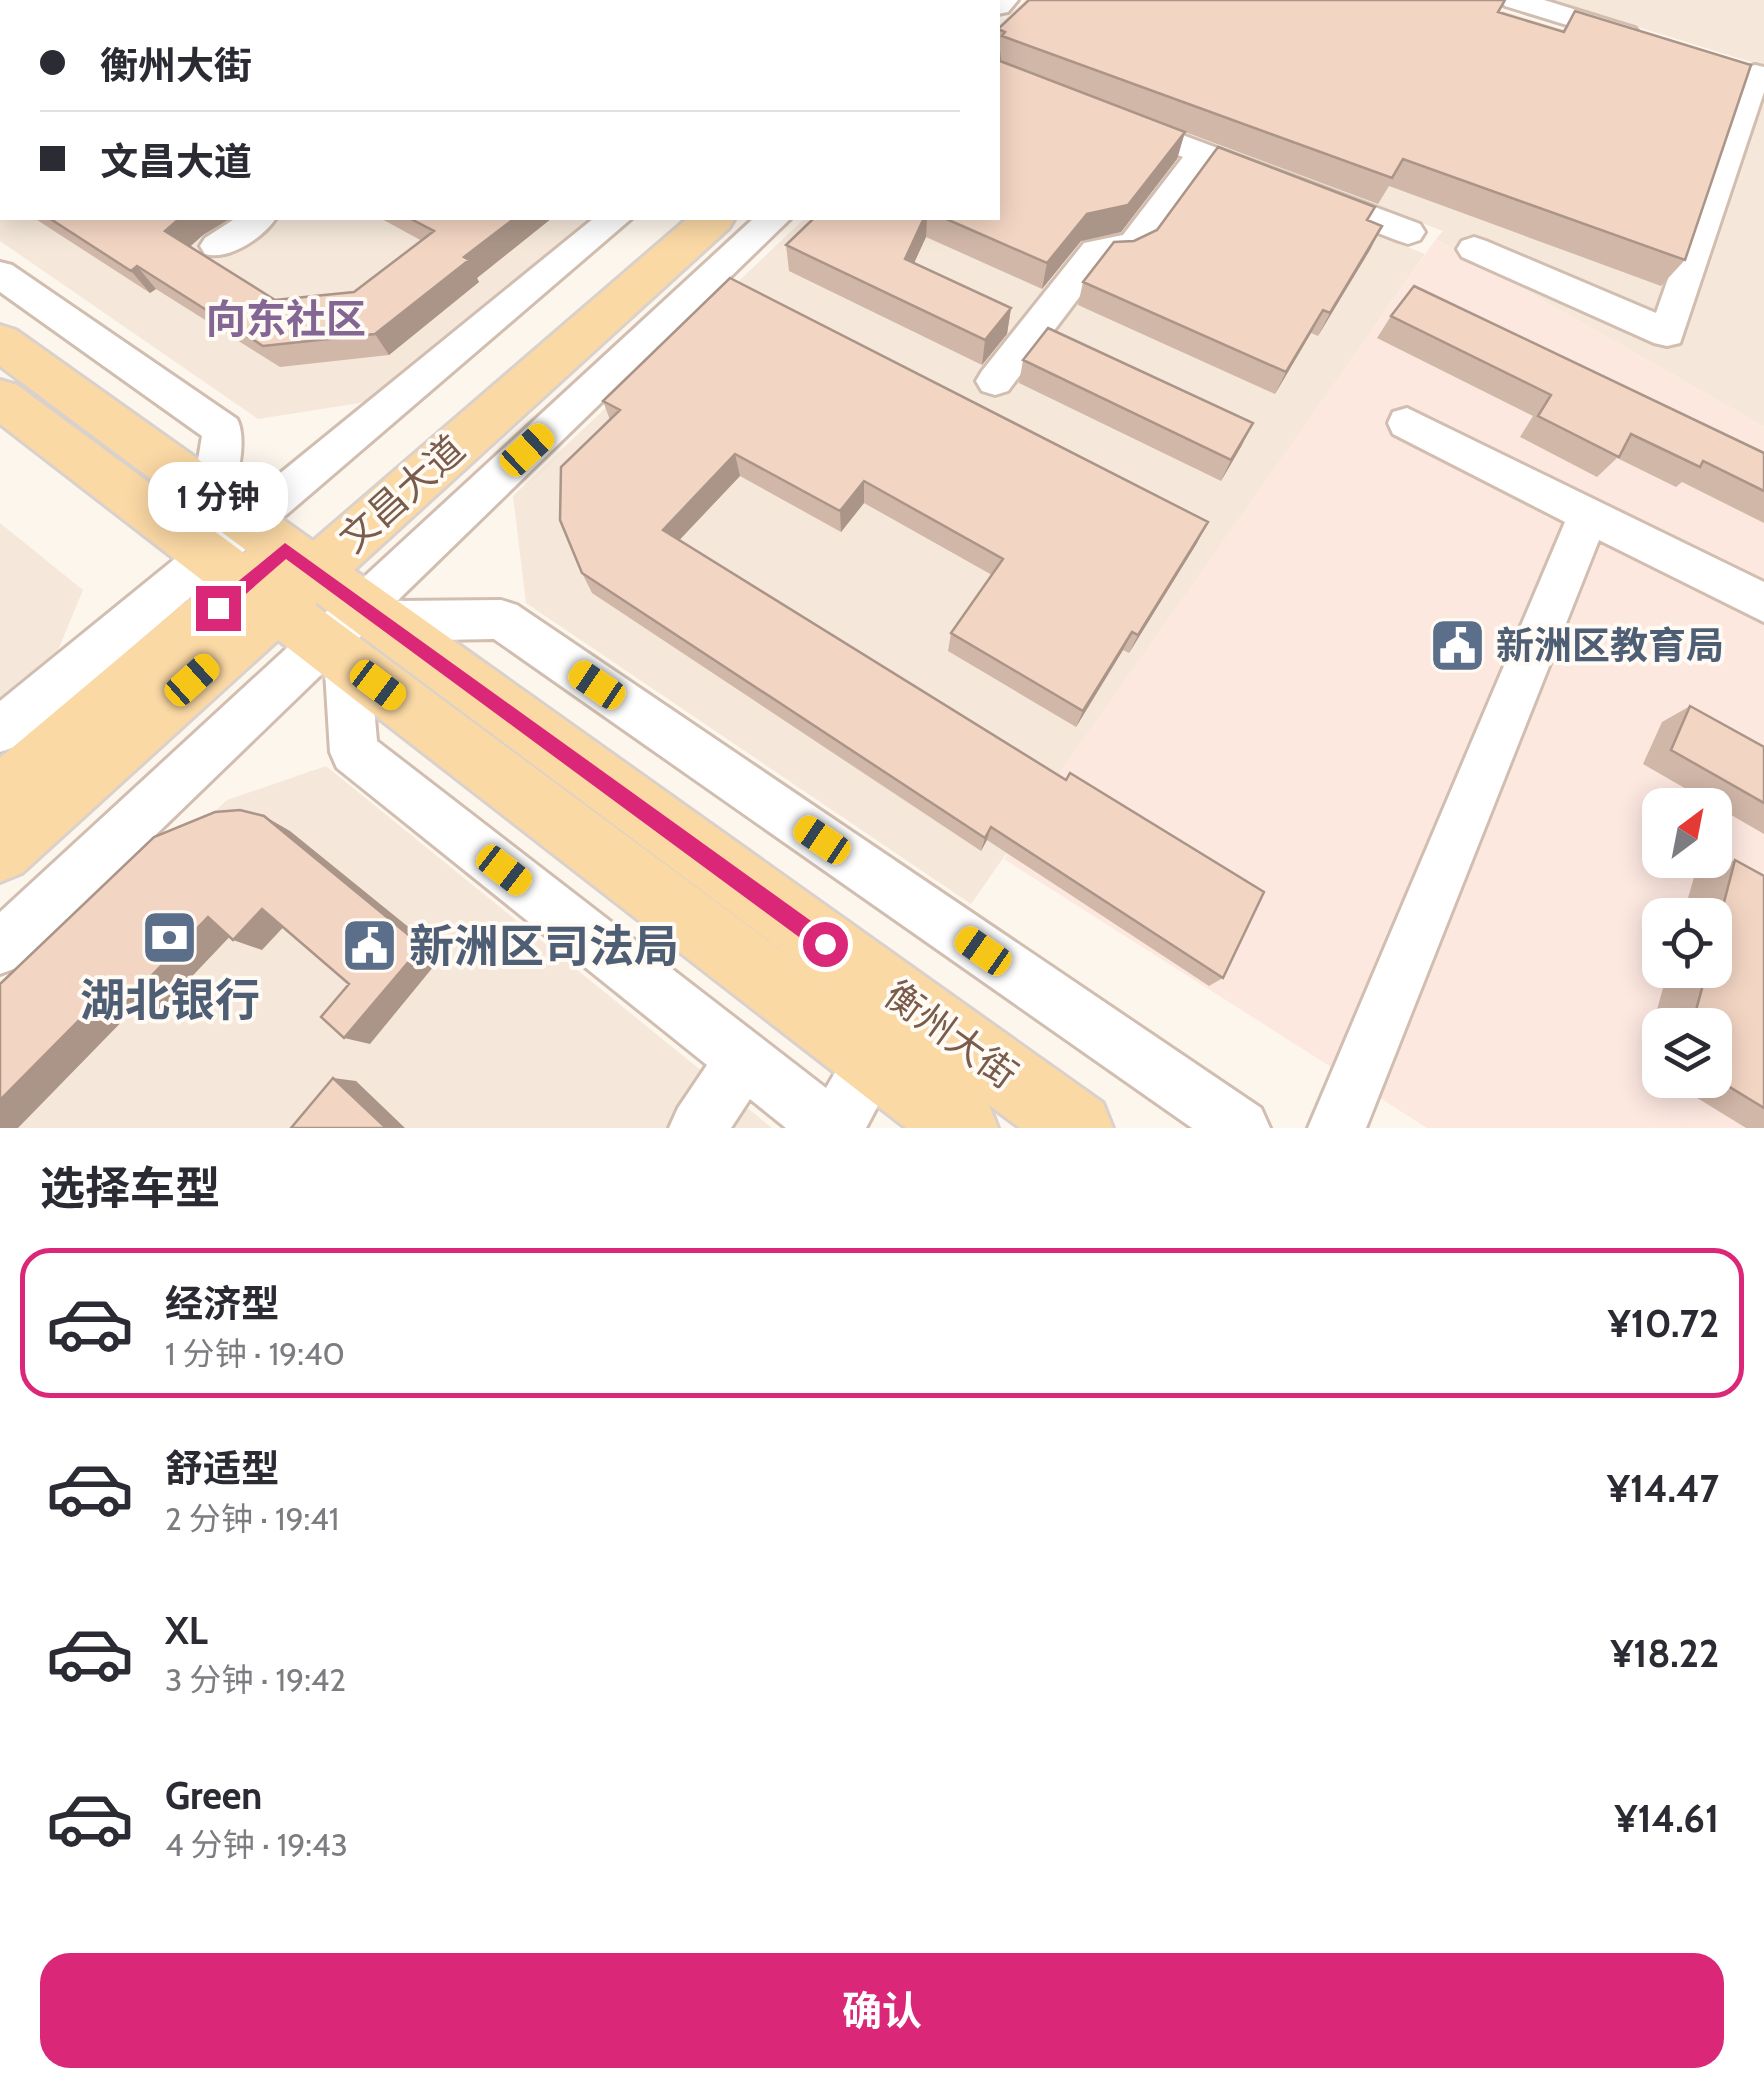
<!DOCTYPE html>
<html lang="zh">
<head>
<meta charset="utf-8">
<style>
  body { margin:0; font-family:Cabin,"Noto Sans SC",sans-serif; background:#f2f2f3; color:#2b2b33; height:100vh; display:flex; flex-direction:column; font-size:38px; white-space:nowrap }
  * { box-sizing:border-box; margin:0 }
  p { font-size:32px; color:#7c7c81 }
  .icon { flex:none; width:55px; height:55px; fill:none; stroke:currentColor; stroke-width:2; stroke-linecap:round; stroke-linejoin:round }
  .map { position:relative; height:1128px; overflow:hidden }
  .side { display:flex; flex-direction:column; background:#fff; flex:1 }
  .side>* { flex:none }
  .top-card { position:absolute; left:0px; top:0px; width:1000px; height:220px; box-shadow:0 5px 25px #0003; display:grid; align-content:center; height:220px; padding:0 40px; background:#fff }
  .needle { width:65px; rotate:32deg }
  .buttons { position:absolute; left:1642px; top:788px; display:grid; gap:20px }
  .buttons a { display:grid; place-items:center; width:90px; height:90px; border-radius:20px; background:#fff; box-shadow:0 5px 25px #0003; font-size:50px }
  .end { position:absolute; width:45px; height:45px; margin:-22px; border:12px solid #db2777; background:#fff; box-shadow:0 0 0 5px #fff }
  .from { border-radius:50% }
  .bubble { position:absolute; height:70px; border-radius:30px; background:#fff; box-shadow:0 5px 25px #0003; font-size:32px; font-weight:700; line-height:70px; text-align:center }
  .car { position:absolute; width:30px; height:60px; margin:-30px -15px; border-radius:12px; box-shadow:0 0 8px 2px #0007; background:linear-gradient(#f5c518 24%,#345 0 40%,#f5c518 0 76%,#345 0 86%,#f5c518 0) }
  .top-card b { display:flex; align-items:center; gap:35px; height:95px; font-size:38px }
  .top-card b+b { border-top:2px solid #e1e1e2 }
  .top-card i { width:25px; height:25px; background:#2b2b33 }
  ul { padding:0; list-style:none }
  li { display:flex; align-items:center; gap:30px; height:150px; margin:0 20px 15px; padding:0 20px; border:5px solid transparent; border-radius:30px }
  li div { flex:1 }
  li b { display:block; font-size:38px }
  li em { font-style:normal; font-weight:700 }
  li.on { border-color:#db2777 }
  li>.icon { width:90px; height:90px; stroke-width:1.5 }
  h2 { padding:0 40px; font-size:45px; line-height:120px }
  .button { display:flex; gap:20px; margin-top:auto; padding:20px 40px }
  .button a { flex:1; height:115px; border-radius:30px; background:#db2777; color:#fff; font-size:40px; font-weight:700; line-height:115px; text-align:center }
  .map>svg:first-child { display:block }
  .residential { fill:#f5e8da }
  .commercial { fill:#fde8e0; fill-rule:evenodd }
  .lines { fill:none; stroke-linecap:round; stroke-linejoin:round }
  .minor-casing { stroke:#d1beb0; stroke-width:6 }
  .major-casing { stroke:#dad1cd; stroke-width:6 }
  .minor { fill:#fff; fill-rule:evenodd }
  .major { fill:#fbd9a5; fill-rule:evenodd }
  .wall { fill:#d1b7a8 }
  .shaded-wall { fill:#aa9588 }
  .building { fill:#f3d5c3; stroke:#aa9588; stroke-width:2.5 }
  .route { fill:#db2777 }
  .labels { text-anchor:middle; stroke-width:8; stroke-linejoin:round; paint-order:stroke }
  .street-label { font-size:38px; fill:#7a5c4d; stroke:#fffaf3 }
  .service-label { font-size:38px; font-weight:bold; fill:#4e5e75; stroke:#fffaf3; text-anchor:start }
  .neighbourhood-label { font-size:40px; font-weight:bold; fill:#846695; stroke:#fffaf3 }
  .near-service-label { font-size:45px; font-weight:bold; fill:#4e5e75; stroke:#fffaf3; text-anchor:start }
</style>
</head>
<body>
<div class="map">
<svg width="1764" height="1128" viewBox="0 0 1764 1128">
  <rect width="100%" height="100%" fill="#fdf6ec"/>
  <!-- residential -->
  <path class="residential" d="M0 0H797L2 2V218H594L366 402 258 419 0 241Z
    M1025 0H1468L1764 92V427L1436 239 1443 231 998 61V26Z
    M1550 0H1764V66Z
    M998 87 1425 254 971 904 526 603 513 496 805 218H998Z
    M0 523 83 590 56 655 0 701Z
    M326 766 772 1128H0V1015L227 800Z"/>
  <!-- commercial -->
  <path class="commercial" d="M1436 239 1764 427V1128H1427L1004 859 1067 762ZM1660 805H1715V860H1660ZM1660 915H1715V970H1660ZM1660 1025H1715V1080H1660Z"/>
  <g class="lines">
    <defs>
      <path id="minor" d="M816 0H848L849 2H818Z
        M988 0H1018L1008 12 998 14V2Z
        M1501 0H1544L1635 28 1639 34 1635 40 1625 43 1505 6Z
        M1755 65 1764 67V92L1680 343 1667 346 1654 343 1462 257 1457 249 1462 241 1474 237 1486 241 1656 313 1740 74 1744 68Z
        M1129 115 1420 224 1425 232 1420 240 1408 244 1396 240 1209 167 1147 251 1126 261 1106 262 1008 391 995 395 982 391 976 381 982 371 1084 243 1123 235 1183 157 1118 132 1113 125 1118 118Z
        M236 218H276C263 238 228 261 205 254L200 246 205 238Z
        M594 218H632L17 746 0 752V701Z
        M754 218H791L397 601 501 600 517 605 1261 1108 1270 1128H1192L494 639 383 641 366 631 354 643 363 647 370 661 377 741 826 1088 854 1040 874 1032 894 1040 902 1060 866 1128H786L750 1099 731 1128H669L678 1108 707 1065 337 768 330 752 325 671 19 967 0 974V912Z
        M0 262 12 265 237 419C248 440 237 487 226 508L212 513 198 508 192 496 202 436 0 292Z
        M1407 408 1764 582V622L1599 540 1366 1128H1308L1565 522 1393 434 1388 423 1393 412Z"/>
      <path id="major" d="M688 218H735L729 228 354 570 1103 1103 1113 1128H1020L989 1105 998 1128H906L278 640 22 873 0 882V758L207 584 0 424V380L17 385 244 553 247 551 0 366V325L16 330 313 541ZM317 603 839 993 315 605Z"/>
    </defs>
    <!-- minor casing -->
    <use href="#minor" class="minor-casing"/>
    <!-- major casing -->
    <use href="#major" class="major-casing"/>
    <!-- minor -->
    <use href="#minor" class="minor"/>
    <!-- major -->
    <use href="#major" class="major"/>
  </g>
  <!-- wall -->
  <path class="wall" d="M1506 0 1499 13 1562 32 1575 11 1685 260 1661 286 1389 186 1378 204 1185 132 1177 159 1121 232 1081 241 1042 289 926 237 914 263 1011 308 1007 334 982 365 789 271 786 245 814 218H998V29Z
    M34 218H231L203 235 190 246 275 300 354 292 422 241 380 218H552L477 278 479 282 389 355 280 367 156 289 150 293Z
    M1368 221 1382 226 1318 336 1311 333 1275 394 1078 305 1083 282 1134 241Z
    M1391 316 1764 453V523L1682 482 1676 487 1617 458 1597 477 1520 437 1533 416 1377 338Z
    M1023 360 1242 445 1221 481 1019 383Z
    M603 401 1197 543 1129 653 1123 650 1076 727 948 651 951 633 992 575 864 503 841 532 740 476 679 540 1223 978 1209 986 987 840 981 851 592 593 582 573 610 420Z
    M1690 706 1764 747V834L1643 764 1662 722Z
    M1735 860 1764 876V1128H1746L1668 1080H1715V1025H1660V1075L1642 1064 1668 970H1715V915H1683L1695 874Z"/>
  <!-- shaded-wall -->
  <path class="shaded-wall" d="M1185 132 1177 159 1121 232 1081 241 1042 289 1047 263 1087 214Z
    M180 218H231L203 235 183 253 165 231Z
    M515 218H552L477 278 479 282 389 355 375 334 464 257Z
    M924 218H927L926 237 904 285 905 259Z
    M1382 226 1370 250 1318 336 1330 313Z
    M137 266 156 289 150 293 131 271Z
    M1011 308 1007 334 982 365 985 340Z
    M1323 310 1311 333 1275 394 1286 372Z
    M1253 423 1242 445 1221 481 1231 460Z
    M735 454 740 476 670 550 663 530Z
    M864 481V503L841 532 840 511Z
    M1208 522 1197 543 1129 653 1138 635Z
    M1132 632 1123 650 1076 727 1083 711Z
    M264 816 290 831 443 955 370 1044 344 1038 422 946Z
    M991 827 987 840 981 851 985 838Z
    M262 909 290 920 262 950 233 940Z
    M208 917 238 928 161 1009 139 1004 18 1128H0V1100L112 987Z
    M333 1078 356 1081 405 1128H386Z"/>
  <!-- building -->
  <path class="building" d="M0 0H795L792 2H2V45L0 44Z
    M1029 0H1505L1498 12 1564 32 1575 11 1751 65 1685 260 1403 159 1392 178 1002 36 1005 32 998 29Z
    M998 44 1000 61 1185 132 1128 205 1087 214 1047 263 944 218H998Z
    M2 92V188L0 186V94Z
    M1218 147 1375 207 1367 220 1382 226 1330 313 1323 310 1286 372 1083 282 1114 242 1134 241 1157 230Z
    M49 218H180L165 231 275 300 354 292 434 231 409 218H515L464 257 469 260 375 334 263 346 137 266 131 271Z
    M814 218H924L905 259 1011 308 985 340 786 245Z
    M730 278 1208 522 1138 635 1132 632 1083 711 951 633 1003 559 864 481 840 511 735 454 663 530 1066 780 1070 773 1264 892 1223 978 991 827 985 838 582 573 560 520 561 467 620 410 603 401Z
    M1414 286 1764 453V491L1703 461 1700 467 1631 434 1619 457 1538 416 1551 395 1391 316Z
    M1048 328 1253 423 1231 460 1023 360Z
    M1690 706 1764 747V803L1671 750Z
    M240 810 264 816 422 946 344 1038 321 1017 349 984 262 909 233 940 208 917 126 1002 112 987 0 1100V984L154 837 215 812Z
    M1735 860 1764 876V1108L1715 1078V1025H1692L1707 970H1715V937Z
    M333 1078 386 1128H291Z"/>
  <!-- route -->
  <path class="route" d="M285 543 832 936V951H818L286 559 224 613H213V602Z"/>
  <!-- icons -->
  <defs>
    <symbol id="civic-square" viewBox="-11 -11 22 22"><rect x="-9" y="-9" width="18" height="18" rx="4" fill="#5c6f8a" stroke="#fffaf3"/><path d="M-.6-6.5H3V-4.5H.6V-3L4-1V1h2V6H-6V1h2V-1L-.6-3ZM-1.2 2.5V6h2.4V2.5Z" fill="#fff"/></symbol>
    <symbol id="bank-square" viewBox="-11 -11 22 22"><rect x="-9" y="-9" width="18" height="18" rx="4" fill="#5c6f8a" stroke="#fffaf3"/><path d="M-6-4H6V4H-6ZM0-2.3a2.3 2.3 0 1 0 0 4.6a2.3 2.3 0 1 0 0-4.6Z" fill="#fff"/></symbol>
  </defs>
  <g fill-rule="evenodd">
    <use href="#civic-square" x="1426" y="614" width="63" height="63"/>
    <use href="#bank-square" x="138" y="906" width="63" height="63"/>
    <use href="#civic-square" x="338" y="914" width="63" height="63"/>
  </g>
  <g class="labels">
    <!-- street labels -->
    <g class="street-label">
      <text transform="translate(402 494) rotate(-42)" y="13">文昌大道</text>
      <text transform="translate(951 1035) rotate(36)" y="13">衡州大街</text>
    </g>
    <!-- service labels -->
    <g class="service-label">
      <text x="1496" y="659">新洲区教育局</text>
    </g>
    <!-- neighbourhood labels -->
    <g class="neighbourhood-label">
      <text x="286" y="333">向东社区</text>
    </g>
    <!-- near-service labels -->
    <g class="near-service-label">
      <text x="409" y="962">新洲区司法局</text>
      <text x="170" y="1016" text-anchor="middle">湖北银行</text>
    </g>
  </g>
</svg>
<div class="buttons">
<a><svg class="needle" viewBox="-14 -14 28 28"><path d="M0-13l5 13h-10z" fill="#e53935"/><path d="M0 13l5-13h-10z" fill="#7c7c81"/></svg></a>
<a><svg class="icon" aria-label="locate" viewBox="0 0 24 24"><circle cx="12" cy="12" r="6"/><path d="M12 2v4M12 18v4M2 12h4M18 12h4"/></svg></a>
<a><svg class="icon" aria-label="layers" viewBox="0 0 24 24"><path d="M12 4l9 5-9 5-9-5zM3 14l9 5 9-5"/></svg></a>
</div>
<i class="end from" style="left:825px;top:944px"></i>
<i class="end" style="left:218px;top:608px"></i>
<div class="bubble" style="left:148px;top:462px;width:140px">1 分钟</div>
<i class="car" style="left:527px;top:450px;rotate:47deg"></i>
<i class="car" style="left:192px;top:680px;rotate:48deg"></i>
<i class="car" style="left:378px;top:685px;rotate:127deg"></i>
<i class="car" style="left:597px;top:685px;rotate:304deg"></i>
<i class="car" style="left:822px;top:840px;rotate:304deg"></i>
<i class="car" style="left:504px;top:870px;rotate:128deg"></i>
<i class="car" style="left:983px;top:951px;rotate:305deg"></i>
<div class="top-card">
<b><i class="from"></i>衡州大街</b>
<b><i></i>文昌大道</b>
</div>
</div>
<section class="side">
<h2>选择车型</h2>
<ul>
<li class="on"><svg class="icon" aria-label="car" viewBox="0 0 24 24"><path d="M5 17H2v-5l4-1 3-4h7l3 4 3 1v5h-3M9 17h6M6 11h13"/><circle cx="7" cy="17" r="2"/><circle cx="17" cy="17" r="2"/></svg><div><b>经济型</b><p>1 分钟 · 19:40</p></div><em>¥10.72</em></li>
<li><svg class="icon" aria-label="car" viewBox="0 0 24 24"><path d="M5 17H2v-5l4-1 3-4h7l3 4 3 1v5h-3M9 17h6M6 11h13"/><circle cx="7" cy="17" r="2"/><circle cx="17" cy="17" r="2"/></svg><div><b>舒适型</b><p>2 分钟 · 19:41</p></div><em>¥14.47</em></li>
<li><svg class="icon" aria-label="car" viewBox="0 0 24 24"><path d="M5 17H2v-5l4-1 3-4h7l3 4 3 1v5h-3M9 17h6M6 11h13"/><circle cx="7" cy="17" r="2"/><circle cx="17" cy="17" r="2"/></svg><div><b>XL</b><p>3 分钟 · 19:42</p></div><em>¥18.22</em></li>
<li><svg class="icon" aria-label="car" viewBox="0 0 24 24"><path d="M5 17H2v-5l4-1 3-4h7l3 4 3 1v5h-3M9 17h6M6 11h13"/><circle cx="7" cy="17" r="2"/><circle cx="17" cy="17" r="2"/></svg><div><b>Green</b><p>4 分钟 · 19:43</p></div><em>¥14.61</em></li>
</ul>
<div class="button"><a>确认</a></div>
</section>
</body>
</html>
